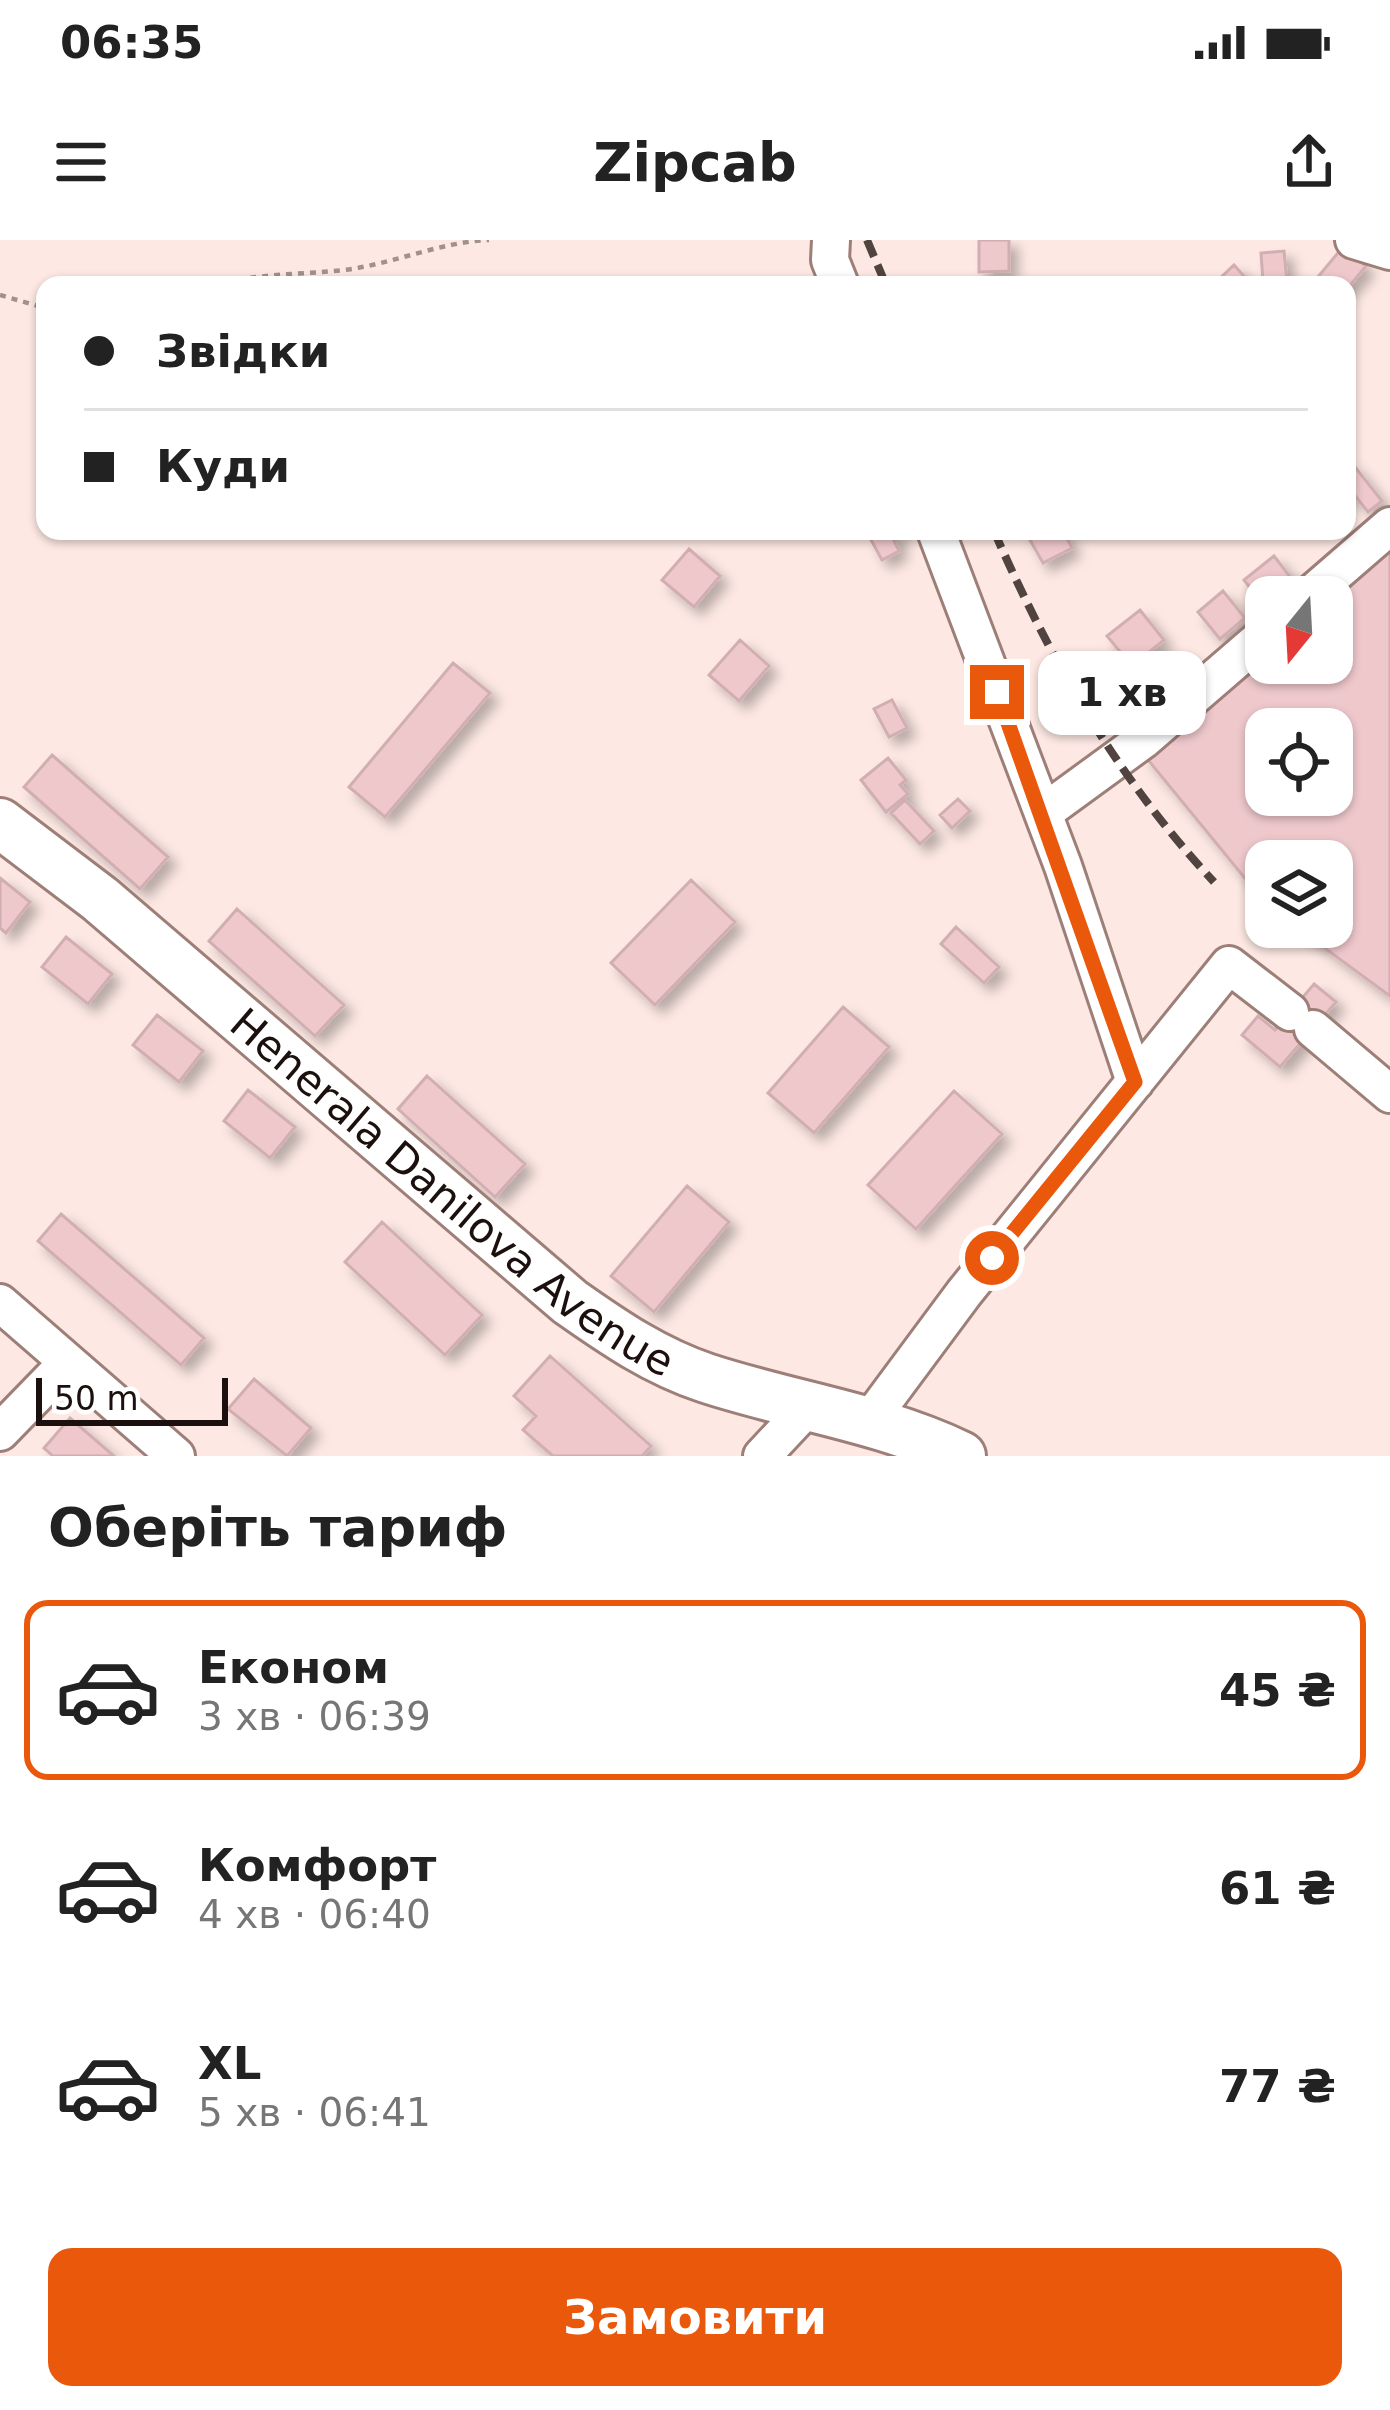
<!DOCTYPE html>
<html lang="uk">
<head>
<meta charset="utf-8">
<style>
  body { margin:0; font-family:"DejaVu Sans",sans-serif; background:#f2f2f2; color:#222; height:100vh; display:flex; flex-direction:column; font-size:45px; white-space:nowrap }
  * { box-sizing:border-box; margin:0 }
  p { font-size:39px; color:#767676 }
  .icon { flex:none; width:66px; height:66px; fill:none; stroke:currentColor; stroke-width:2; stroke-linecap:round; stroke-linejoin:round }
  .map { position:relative; height:1216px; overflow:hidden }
  .sheet { display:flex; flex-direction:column; background:#fff; flex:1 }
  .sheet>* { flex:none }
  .guide { position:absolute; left:36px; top:36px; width:1320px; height:264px; border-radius:24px; box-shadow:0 3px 9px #0004; display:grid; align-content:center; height:264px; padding:0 48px; background:#fff }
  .needle { width:78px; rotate:198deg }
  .controls { position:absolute; left:1245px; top:336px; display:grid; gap:24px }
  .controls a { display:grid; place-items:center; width:108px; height:108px; border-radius:24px; background:#fff; box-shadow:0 3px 9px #0004; font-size:60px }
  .scale { position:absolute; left:36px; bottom:30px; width:192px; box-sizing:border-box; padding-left:12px; border:6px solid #1b100d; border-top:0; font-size:33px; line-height:42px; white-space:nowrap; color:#1b100d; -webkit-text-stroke:9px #fff; paint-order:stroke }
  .end { position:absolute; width:54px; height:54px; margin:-27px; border:15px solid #ea580c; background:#fff; box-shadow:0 0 0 6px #fff }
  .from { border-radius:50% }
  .bubble { position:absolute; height:84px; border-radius:24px; background:#fff; box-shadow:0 3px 9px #0004; font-size:39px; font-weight:700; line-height:84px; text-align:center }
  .guide b { display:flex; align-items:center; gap:42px; height:114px; font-size:45px }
  .guide b+b { border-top:3px solid #e0e0e0 }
  .guide i { width:30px; height:30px; background:#222 }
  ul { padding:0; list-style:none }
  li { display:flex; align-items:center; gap:36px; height:180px; margin:0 24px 18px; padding:0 24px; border:6px solid transparent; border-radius:24px }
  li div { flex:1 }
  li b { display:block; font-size:45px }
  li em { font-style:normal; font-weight:700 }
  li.on { border-color:#ea580c }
  li>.icon { width:108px; height:108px; stroke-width:1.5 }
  h2 { padding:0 48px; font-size:54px; line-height:144px }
  .button { display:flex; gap:24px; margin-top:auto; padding:24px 48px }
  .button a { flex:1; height:138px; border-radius:24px; background:#ea580c; color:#fff; font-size:48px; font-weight:700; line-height:138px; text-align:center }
  .status { display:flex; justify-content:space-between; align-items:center; height:84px; padding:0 60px; background:#fff; direction:ltr }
  .status svg { height:33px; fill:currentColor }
  header { display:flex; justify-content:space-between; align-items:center; height:156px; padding:0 48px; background:#fff; font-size:54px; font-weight:700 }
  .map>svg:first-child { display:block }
  .building { fill:#efc8cc; stroke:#d0aeb1; stroke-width:3; fill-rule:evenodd; filter:url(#shadow) }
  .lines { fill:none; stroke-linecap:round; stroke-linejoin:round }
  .minor-casing { stroke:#9d7f78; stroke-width:42 }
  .major-casing { stroke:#9d7f78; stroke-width:54 }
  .path { stroke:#a1908c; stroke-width:4.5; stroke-dasharray:6 6; stroke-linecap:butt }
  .minor { stroke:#fff; stroke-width:36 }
  .major { stroke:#fff; stroke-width:48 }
  .rail { stroke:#514340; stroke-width:8; stroke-dasharray:18 9; stroke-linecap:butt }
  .route { stroke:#ea580c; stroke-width:15 }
  .labels { text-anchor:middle; stroke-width:9; stroke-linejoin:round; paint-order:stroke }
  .street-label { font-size:42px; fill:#1b100d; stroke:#fff }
</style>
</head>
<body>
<div class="status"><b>06:35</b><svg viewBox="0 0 49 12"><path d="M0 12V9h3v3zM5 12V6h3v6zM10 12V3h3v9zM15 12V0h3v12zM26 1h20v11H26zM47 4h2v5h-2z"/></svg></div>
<header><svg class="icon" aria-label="menu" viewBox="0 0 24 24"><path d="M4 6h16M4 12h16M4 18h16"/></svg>Zipcab<svg class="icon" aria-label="share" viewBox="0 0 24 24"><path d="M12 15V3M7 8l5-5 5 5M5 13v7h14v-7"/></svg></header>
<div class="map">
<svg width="1390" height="1216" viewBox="0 0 1390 1216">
  <defs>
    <filter id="shadow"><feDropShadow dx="8" dy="8" stdDeviation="6" flood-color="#0004"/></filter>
  </defs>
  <rect width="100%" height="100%" fill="#fde8e3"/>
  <!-- building -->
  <path class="building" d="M979 0H1009V31L979 32Z
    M1342 8 1366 26 1347 49 1317 38Z
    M1284 11 1287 41 1263 42 1261 13Z
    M1234 25 1252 45H1213Z
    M1351 222 1382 261 1368 272 1353 253 1347 258Z
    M883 291H896L900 298 894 301 899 311 882 320 870 298Z
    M1025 291H1063L1072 308 1043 323Z
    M1390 306V756L1296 687H1332V621H1266V664L1144 515 1266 411V423H1332V357ZM1266 489H1332V555H1266Z
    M689 309 720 336 694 367 662 340Z
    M1274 316 1294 342 1266 357 1264 366 1244 340Z
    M1223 351 1245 378 1220 399 1198 372Z
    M1140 370 1164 400 1132 426 1107 396Z
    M740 400 769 426 739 461 709 435Z
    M453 423 490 453 385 577 349 547Z
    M892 460 907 488 889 497 874 469Z
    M52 515 168 617 140 649 24 547Z
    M888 518 906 540 900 545 908 554 886 572 861 540Z
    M958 559 970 571 952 588 940 575Z
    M905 560 934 591 920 604 891 573Z
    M0 638 30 662 6 693 0 688Z
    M691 640 735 682 655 765 611 723Z
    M237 669 344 765 315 796 209 701Z
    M956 687 999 727 984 743 941 704Z
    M66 697 112 734 88 764 42 727Z
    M1314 744 1336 762 1280 827 1242 795 1258 776 1275 790Z
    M843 767 889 807 814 893 768 853Z
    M157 775 203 811 179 842 133 805Z
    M427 836 525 924 495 957 398 869Z
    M248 850 295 887 270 918 224 881Z
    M954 851 1002 894 916 989 868 945Z
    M687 946 729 982 654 1072 611 1036Z
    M61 974 204 1098 181 1125 38 1001Z
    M382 982 482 1075 445 1115 345 1022Z
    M550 1116 651 1206 642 1216H553L523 1190 536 1176 514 1156Z
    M254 1139 311 1188 287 1216 228 1169Z
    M70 1178 114 1216H53L44 1208Z"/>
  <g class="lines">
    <defs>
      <path id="minor" d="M831 0 830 20 840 45
        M1354 0 1390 11
        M936 291 1063 626 1135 842
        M1308 357 1390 286
        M1043 573 1143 500 1266 394
        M1313 789 1390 854
        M0 1063 176 1216
        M869 1181 964 1053 1229 725 1290 772
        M0 1192 67 1123
        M762 1216 808 1167"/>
      <g id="major">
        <path id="s1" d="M0 583 100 659 570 1062C614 1093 655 1121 706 1138 791 1166 880 1177 961 1216"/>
      </g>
    </defs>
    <!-- minor casing -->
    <use href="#minor" class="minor-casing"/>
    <!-- major casing -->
    <use href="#major" class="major-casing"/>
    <!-- path -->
    <path class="path" d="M215 45C258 33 299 35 344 30 393 24 440 2 489 0
      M0 55 45 68"/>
    <!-- minor -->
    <use href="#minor" class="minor"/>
    <!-- major -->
    <use href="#major" class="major"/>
    <!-- rail -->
    <path class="rail" d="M867 0 886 45
      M994 291C1051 421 1116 537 1214 642"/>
  </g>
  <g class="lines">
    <!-- route -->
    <path class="route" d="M992 1018 1135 842 997 452"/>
  </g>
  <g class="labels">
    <!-- street labels -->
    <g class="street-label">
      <text dy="15" stroke="none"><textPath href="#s1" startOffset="585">Henerala Danilova Avenue</textPath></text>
    </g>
  </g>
</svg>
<div class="controls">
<a><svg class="needle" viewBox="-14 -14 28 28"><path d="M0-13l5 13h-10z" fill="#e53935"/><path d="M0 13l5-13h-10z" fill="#767676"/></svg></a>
<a><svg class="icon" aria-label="locate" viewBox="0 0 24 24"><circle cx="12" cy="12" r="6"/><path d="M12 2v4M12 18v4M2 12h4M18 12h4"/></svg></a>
<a><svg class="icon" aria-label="layers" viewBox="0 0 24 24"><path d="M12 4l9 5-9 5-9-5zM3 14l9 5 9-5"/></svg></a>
</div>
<div class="scale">50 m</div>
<i class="end from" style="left:992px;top:1018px"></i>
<i class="end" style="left:997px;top:452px"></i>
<div class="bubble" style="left:1038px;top:411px;width:168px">1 хв</div>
<div class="guide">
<b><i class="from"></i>Звідки</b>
<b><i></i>Куди</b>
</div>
</div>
<section class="sheet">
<h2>Оберіть тариф</h2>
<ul>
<li class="on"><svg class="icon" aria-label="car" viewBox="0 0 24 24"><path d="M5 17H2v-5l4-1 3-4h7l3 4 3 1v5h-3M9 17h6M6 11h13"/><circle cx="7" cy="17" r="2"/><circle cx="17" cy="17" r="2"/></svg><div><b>Економ</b><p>3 хв · 06:39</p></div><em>45 ₴</em></li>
<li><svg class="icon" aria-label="car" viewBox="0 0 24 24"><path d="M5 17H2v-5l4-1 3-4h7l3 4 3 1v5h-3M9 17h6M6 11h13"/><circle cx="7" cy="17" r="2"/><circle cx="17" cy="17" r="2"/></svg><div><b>Комфорт</b><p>4 хв · 06:40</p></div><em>61 ₴</em></li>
<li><svg class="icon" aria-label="car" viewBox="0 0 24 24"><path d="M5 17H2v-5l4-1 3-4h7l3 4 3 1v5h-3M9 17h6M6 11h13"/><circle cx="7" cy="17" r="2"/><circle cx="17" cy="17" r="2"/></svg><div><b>XL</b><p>5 хв · 06:41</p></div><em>77 ₴</em></li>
</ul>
<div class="button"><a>Замовити</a></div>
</section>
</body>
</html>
